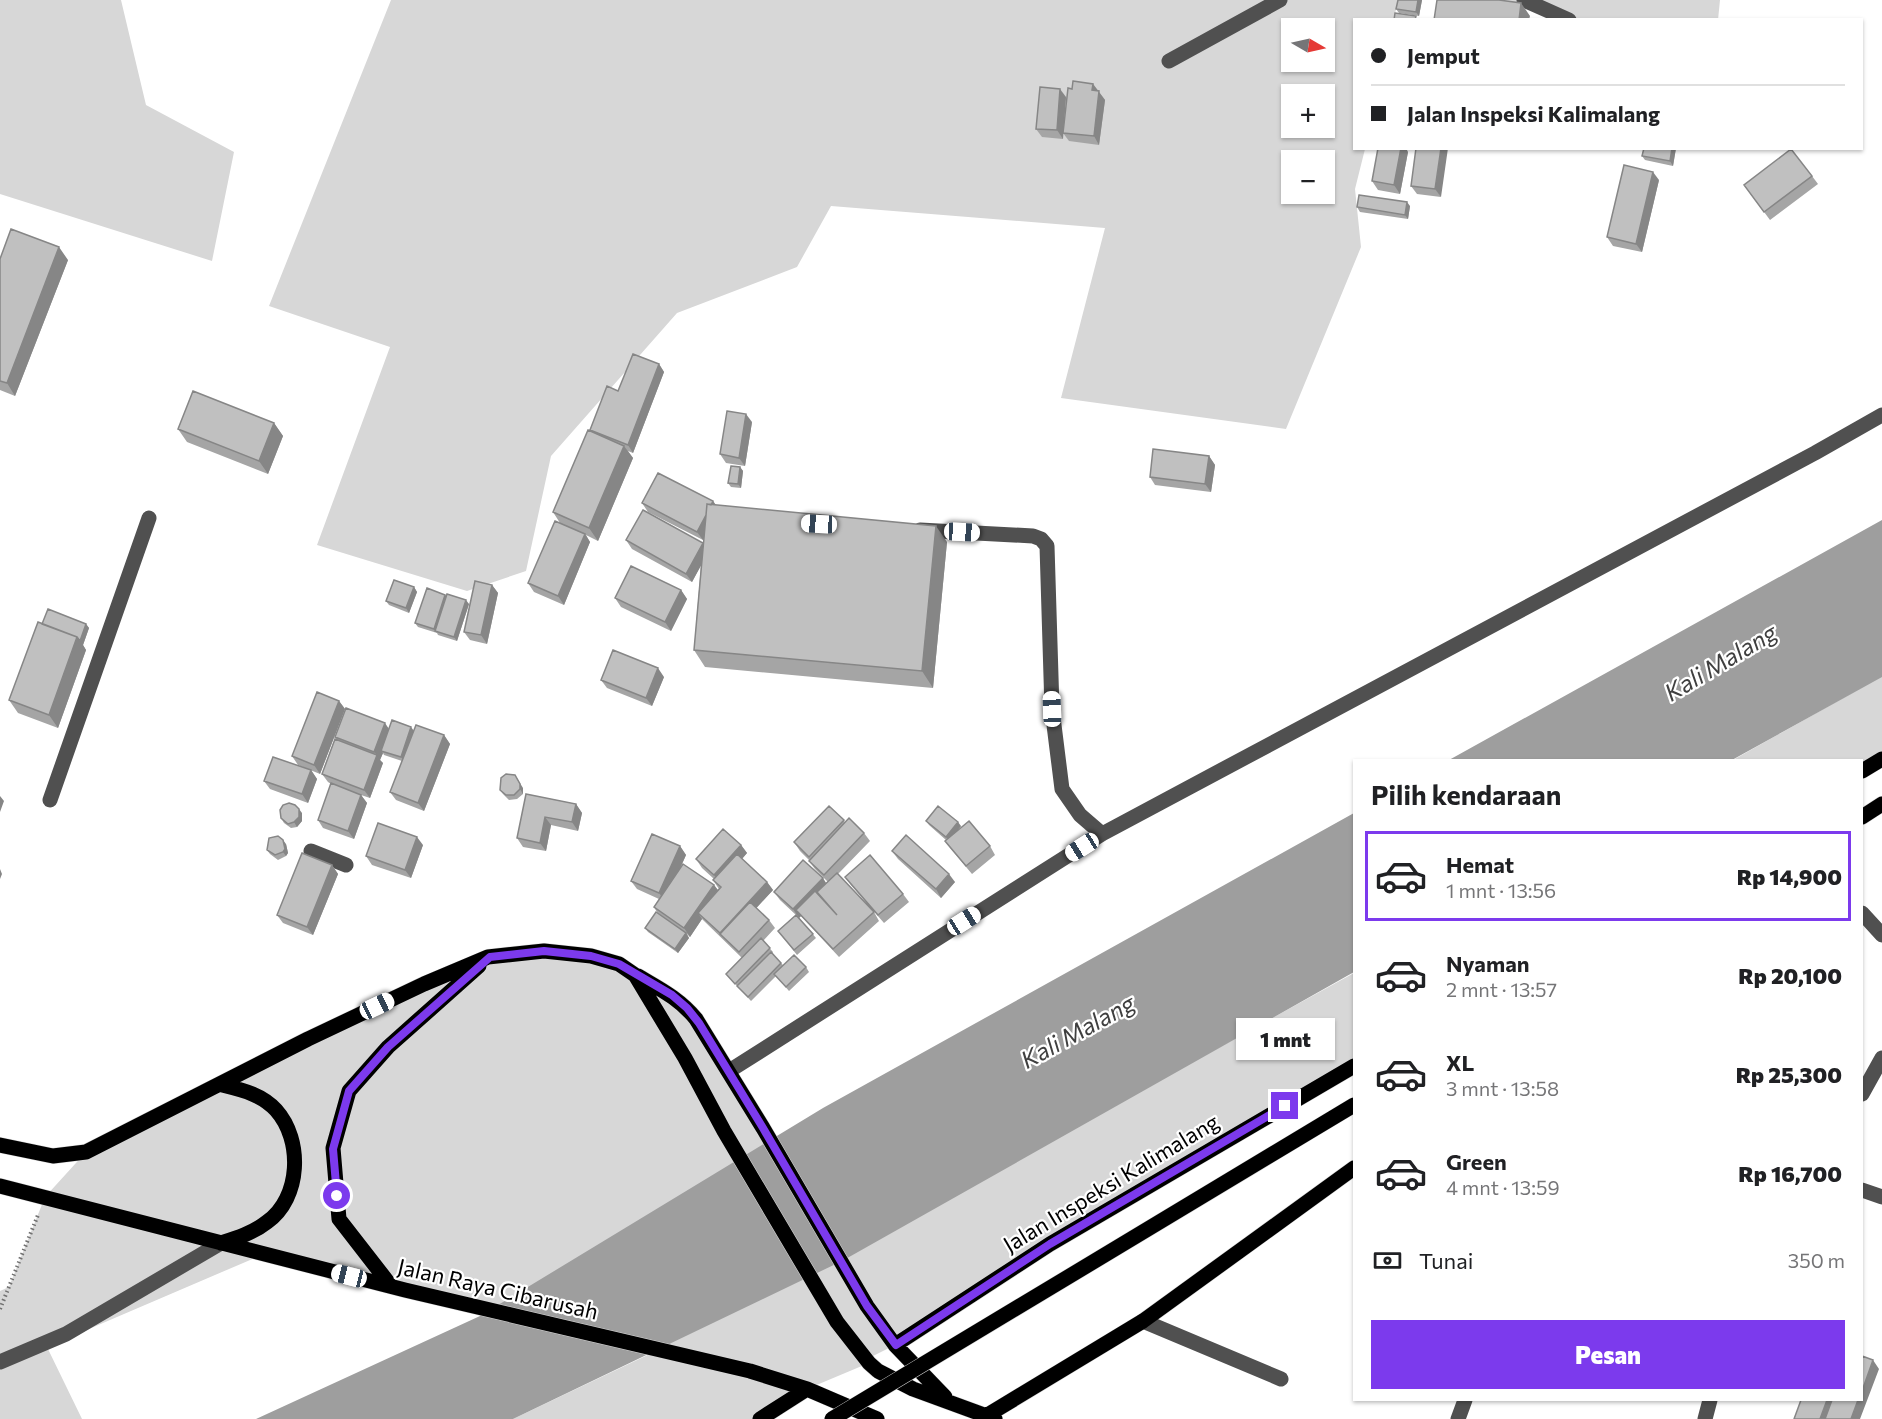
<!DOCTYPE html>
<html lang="id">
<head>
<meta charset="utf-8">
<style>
  body { margin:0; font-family:Commissioner,sans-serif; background:#f2f2f2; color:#202124; height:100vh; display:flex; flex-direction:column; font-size:22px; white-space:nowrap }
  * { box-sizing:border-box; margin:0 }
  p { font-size:20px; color:#757577 }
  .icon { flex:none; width:33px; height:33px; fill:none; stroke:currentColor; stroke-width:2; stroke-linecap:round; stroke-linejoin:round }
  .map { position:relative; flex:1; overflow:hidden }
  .panel { position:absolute; left:1353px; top:759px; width:510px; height:642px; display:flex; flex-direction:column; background:#fff; border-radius:0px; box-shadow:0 2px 4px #0004 }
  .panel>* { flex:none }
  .top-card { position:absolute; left:1353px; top:18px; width:510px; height:132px; border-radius:0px; box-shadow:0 2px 4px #0004; display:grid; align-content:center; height:132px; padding:0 18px; background:#fff }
  .needle { width:39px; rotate:99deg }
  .fabs { position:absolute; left:1281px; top:18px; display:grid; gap:12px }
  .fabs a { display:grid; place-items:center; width:54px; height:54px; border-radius:0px; background:#fff; box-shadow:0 2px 4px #0004; font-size:30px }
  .end { position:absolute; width:27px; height:27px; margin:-14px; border:8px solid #7c3aed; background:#fff; box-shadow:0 0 0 3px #fff }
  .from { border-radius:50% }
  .bubble { position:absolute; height:42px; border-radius:0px; background:#fff; box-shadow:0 2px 4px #0004; font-size:20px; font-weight:800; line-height:42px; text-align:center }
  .car { position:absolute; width:18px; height:36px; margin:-18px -9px; border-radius:8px; box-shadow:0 0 4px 2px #0007; background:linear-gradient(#fff 24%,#345 0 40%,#fff 0 76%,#345 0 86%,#fff 0) }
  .top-card b { display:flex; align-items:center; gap:21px; height:57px; font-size:22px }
  .top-card b+b { border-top:2px solid #e0e0e0 }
  .top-card i { width:15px; height:15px; background:#202124 }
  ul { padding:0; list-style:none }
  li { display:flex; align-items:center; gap:18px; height:90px; margin:0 12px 9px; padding:0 6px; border:3px solid transparent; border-radius:0px }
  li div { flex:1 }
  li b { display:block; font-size:22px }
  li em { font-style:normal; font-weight:800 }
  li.active { border-color:#7c3aed }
  li>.icon { width:54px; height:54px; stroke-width:1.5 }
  h2 { padding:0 18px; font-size:27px; line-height:72px }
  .pay { display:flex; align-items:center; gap:15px; height:66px; padding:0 18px; font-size:22px }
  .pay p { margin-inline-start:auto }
  .button { display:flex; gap:12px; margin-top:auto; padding:12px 18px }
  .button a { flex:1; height:69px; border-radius:0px; background:#7c3aed; color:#fff; font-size:24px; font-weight:800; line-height:69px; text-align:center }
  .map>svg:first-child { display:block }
  .green { fill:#d7d7d7; fill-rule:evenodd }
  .water { fill:#9e9e9e }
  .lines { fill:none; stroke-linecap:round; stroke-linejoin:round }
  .major-casing { stroke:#dbdbdb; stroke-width:16 }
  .path { stroke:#727272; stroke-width:4; stroke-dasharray:1.5 3; stroke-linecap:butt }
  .minor { stroke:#505050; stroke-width:15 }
  .major { stroke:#000; stroke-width:15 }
  .major-bridge-casing { stroke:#dbdbdb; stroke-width:16; stroke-linecap:butt }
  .major-bridge { stroke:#000; stroke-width:15 }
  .wall { fill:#a5a5a5 }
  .shaded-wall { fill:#868686 }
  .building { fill:#c0c0c0; stroke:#868686; stroke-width:1.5 }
  .route { stroke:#7c3aed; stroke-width:8 }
  .labels { text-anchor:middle; stroke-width:4.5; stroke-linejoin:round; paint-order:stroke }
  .street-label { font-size:22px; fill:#000; stroke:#fff }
  .water-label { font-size:24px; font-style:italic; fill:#3f3f3f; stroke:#fff }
</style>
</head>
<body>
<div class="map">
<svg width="1882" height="1419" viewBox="0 0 1882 1419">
  <rect width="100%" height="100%" fill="#fff"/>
  <!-- green -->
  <path class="green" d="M0 0H121L146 105 234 152 212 261 0 194Z
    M391 0H1398L1394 19 1354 20V148L1365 149 1355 189 1361 247 1286 429 1061 398 1105 228 831 206 797 267 677 313 551 456 526 571 467 591 317 545 390 347 269 306ZM1292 28H1324V62H1292ZM1292 94H1324V128H1292ZM1292 160H1324V194H1292Z
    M1502 0H1720L1718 20 1559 19Z
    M1882 676V759L1862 771V760H1733Z
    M591 956 672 995 839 1257 1354 973V1068L895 1345 867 1359 869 1363 807 1389 760 1419H513L654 1352 264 1254 47 1347 82 1419H0V1291L9 1287 45 1197 86 1152 488 957Z"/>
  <!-- water -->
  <path class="water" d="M1882 520V677L1732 760H1449Z
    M1354 813V972L842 1261 513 1419H256L480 1316 823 1108Z"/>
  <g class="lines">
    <defs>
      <path id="major" d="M1862 771 1882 759
        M1862 817 1882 804
        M638 976C660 989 680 999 696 1019L763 1128 867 1306 895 1345 945 1397
        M0 1145 53 1156 86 1152 308 1039 424 984 488 957 544 951 591 956 619 964 635 975 685 1058 724 1131 837 1322 869 1363 878 1371 913 1389 995 1419
        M0 1186 405 1290 750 1371 807 1389 877 1419
        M221 1243C237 1238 253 1233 267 1222 301 1198 303 1140 276 1110 261 1094 242 1090 222 1085
        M391 1286 339 1219 333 1148 349 1091 388 1047 479 966
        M895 1345 1050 1244 1354 1066
        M986 1416 1143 1321 1354 1168
        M760 1419 807 1389"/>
    </defs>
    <!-- major casing -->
    <use href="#major" class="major-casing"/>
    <!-- path -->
    <path class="path" d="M0 1309 38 1215"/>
    <!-- minor -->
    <path class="minor" d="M1524 0 1569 20
      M1169 61 1280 0
      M920 530 1033 536 1041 539 1047 546 1052 709 1062 789 1080 815 1102 834
      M50 800 149 518
      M311 851 346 865
      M1862 913 1882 935
      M729 1071 1102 834 1815 453 1882 415
      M1862 1094 1882 1058
      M1862 1190 1882 1197
      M1143 1321 1281 1379
      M0 1362 66 1334 221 1243
      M1458 1419 1465 1400
      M1705 1419 1710 1400"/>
    <!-- major -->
    <use href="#major" class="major"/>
    <defs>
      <path id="major-bridge" d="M832 1419 1354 1105"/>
    </defs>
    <!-- major-bridge casing -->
    <use href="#major-bridge" class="major-bridge-casing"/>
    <!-- major-bridge -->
    <use href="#major-bridge" class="major-bridge"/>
  </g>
  <!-- wall -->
  <path class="wall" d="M1398 0H1422L1419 16 1399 13 1396 9Z
    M1093 84 1105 100 1099 145 1069 141 1063 133V139L1042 137 1036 129 1066 97 1063 129 1072 89Z
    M1416 148 1441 197 1417 194 1411 186Z
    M1644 148H1676L1673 166 1645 160 1642 156Z
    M1408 152 1400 194 1378 190 1372 181Z
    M1812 176 1818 184 1770 220 1744 185Z
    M1659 180 1642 252 1613 246 1607 237Z
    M1410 206 1408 219 1360 212 1357 207Z
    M0 259 68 260 15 396 0 390Z
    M659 364 664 372 633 453 628 451 633 458 598 541 586 535 590 542 564 605 534 592 528 583 560 523 553 512 591 432 590 430 618 391Z
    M752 422 745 466 726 463 720 454Z
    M274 423 283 436 268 474 187 442 178 429Z
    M1209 456 1215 465 1211 492 1155 485 1150 477Z
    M740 467 743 471 741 488 731 487 728 483Z
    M713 501 716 505 947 542 933 688 705 667 694 650 701 565 692 582 632 549 626 540 703 544V540L648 512 642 503Z
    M492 585 498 593 487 644 470 640 464 632Z
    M414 587 417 592 409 613 389 605 386 601Z
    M681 590 687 599 671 631 621 607 615 598Z
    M446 596 469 604 457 641 438 635 437 633 418 627 415 623Z
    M42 624H86L89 628 83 645 86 650 58 728 18 713 9 700Z
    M664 677 652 706 607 688 601 680Z
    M339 701 345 709 320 774 298 765 292 756Z
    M389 729 413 731 444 735 450 744 424 811 396 800 390 792 402 761 384 755 383 753 380 760 383 763 370 798 361 795 367 803 354 839 323 828 318 820 331 784 328 782 322 774 337 740 335 737Z
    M311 770 317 779 308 803 270 789 264 781Z
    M523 788V794L517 799 509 800 503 794 500 790Z
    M526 794 576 804 582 813 578 831 551 825 546 851 523 847 517 838Z
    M302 813V821L297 827 291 828 284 823 281 818Z
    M844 820 845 823 864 833 870 841 838 874 874 912 879 921 839 957 801 916 799 918 816 938 797 955 778 931 796 915 780 900 774 892 826 883 828 882 815 869 809 861V860L800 851 794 842Z
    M926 821 961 826 958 830 990 846 995 855 972 874 951 849 945 841 946 840 929 825Z
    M286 844 288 853 286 856 278 860 270 854 267 850Z
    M423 845 411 878 372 865 366 856Z
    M741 845 747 853 742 859 767 882 773 890 756 908 769 920 775 928 763 941 773 952 772 954 783 965 806 967 809 972 789 991 776 976 751 1001 726 974 742 958 702 919 690 937 687 934 689 938 678 953 648 932 645 928 658 914 654 907 659 899 637 889 631 881 680 846 686 855 679 871 714 885 718 890 719 889 713 880 714 879 702 868 696 859Z
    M892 851 955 882 941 898 898 859Z
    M332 865 338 874 313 935 283 923 277 915Z
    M845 877 903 894 909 902 884 923 851 885Z"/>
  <!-- shaded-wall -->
  <path class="shaded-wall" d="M1418 0H1422L1419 16 1416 12Z
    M1521 3 1530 16 1529 20H1519Z
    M1093 84 1105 100 1099 145 1094 136 1092 90Z
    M1060 89 1066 97 1063 139 1057 130Z
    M1401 148H1406L1408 152 1400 194 1394 185Z
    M1441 148H1448L1441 197 1435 189Z
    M1672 148H1676L1673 166 1670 161Z
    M1653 172 1659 180 1642 252 1636 244Z
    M1407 202 1410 206 1408 219 1405 215Z
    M59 247 68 260 15 396 7 383Z
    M659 364 664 372 633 453 628 445Z
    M746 414 752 422 745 466 739 458Z
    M274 423 283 436 268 474 259 461Z
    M624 446 633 458 598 541 589 528Z
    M1209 456 1215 465 1211 492 1205 484Z
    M740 467 743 471 741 488 738 484Z
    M713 501 719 510 703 540 697 532Z
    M936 526 947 542 933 688 922 671Z
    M585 534 590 542 564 605 558 596Z
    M703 543 709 551 692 582 686 574Z
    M492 585 498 593 487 644 481 635Z
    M414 587 417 592 409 613 406 608Z
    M681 590 687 599 671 631 665 622Z
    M445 595 448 599 435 631 437 633 434 629Z
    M466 600 469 604 457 641 454 637Z
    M86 624 89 628 83 645 86 650 58 728 49 715 77 637Z
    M658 668 664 677 652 706 646 698Z
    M339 701 345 709 320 774 314 765Z
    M385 723 391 732 381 751 383 753 380 760 383 763 370 798 364 790 377 755 374 752Z
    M411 727 414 731 404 761 401 757Z
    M444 735 450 744 424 811 418 803Z
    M311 770 317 779 308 803 302 794Z
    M515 775 523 788V794L520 789Z
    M361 795 367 803 354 839 348 831Z
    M0 796 4 801 0 812Z
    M576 804 582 813 578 831 572 822Z
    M299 809 302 813V821L297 827 294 822Z
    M545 817 551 825 546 851 540 843Z
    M958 822 961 826 949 841 946 837Z
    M417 837 423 845 411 878 405 870Z
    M283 840 286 844 288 853 286 856 283 852Z
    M741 845 747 853 720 884 714 875Z
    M680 846 686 855 665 901 659 893Z
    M332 865 338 874 313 935 307 927Z
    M0 869 2 874 0 879Z
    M949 874 955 882 941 898 936 889Z
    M823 878 828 886 817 892 820 895 802 915 796 910 801 916 799 918 793 909Z
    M767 882 773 890 727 940 720 933Z
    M714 885 720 893 698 913 702 919 690 937 684 928Z
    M686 933 689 938 678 953 675 949Z
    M1873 1360 1879 1369 1860 1419H1851L1858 1400H1862V1391Z
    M1827 1400H1836L1829 1419H1820Z"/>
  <!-- building -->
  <path class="building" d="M1398 0H1418L1416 12 1396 9Z
    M1437 0H1499L1521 3 1519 20H1434Z
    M1395 13 1416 16 1415 20H1394Z
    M1073 81 1093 84 1092 90 1099 91 1094 136 1063 133 1068 88 1072 89Z
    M1040 87 1060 89 1057 130 1036 129Z
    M1378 148H1401L1394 185 1372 181Z
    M1416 148H1441L1435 189 1411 186Z
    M1644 148H1672L1670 161 1642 156Z
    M1791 149 1812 176 1764 212 1744 185Z
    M1624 165 1653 172 1636 244 1607 237Z
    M1359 195 1407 202 1405 215 1357 207Z
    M11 229 59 247 7 383 0 381V259Z
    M633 354 659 364 628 445 590 430 607 386 618 391Z
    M193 391 274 423 259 461 178 429Z
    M727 411 746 414 739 458 720 454Z
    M588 430 624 446 589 528 553 512Z
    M1153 449 1209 456 1205 484 1150 477Z
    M731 466 740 467 738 484 728 483Z
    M658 473 713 501 711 505 707 504 706 515 697 532 642 503Z
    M707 504 936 526 922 671 694 650Z
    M643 510 703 543 686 574 626 540Z
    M555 521 585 534 558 596 528 583Z
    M631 566 681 590 665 622 615 598Z
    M394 580 414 587 406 608 386 601Z
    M475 581 492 585 481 635 464 632Z
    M427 588 445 595 434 629 415 623Z
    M447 594 466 600 454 637 435 631Z
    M48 609 86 624 80 641 77 637 42 624Z
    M38 622 77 637 49 715 9 700Z
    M613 650 658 668 646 698 601 680Z
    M317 692 339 701 314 765 292 756Z
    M346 708 385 723 374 752 335 737Z
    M392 720 411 727 401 757 381 751Z
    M416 725 444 735 418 803 390 792Z
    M335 739 377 755 364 790 322 774Z
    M273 757 311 770 302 794 264 781Z
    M506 774 515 775 520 784V789L514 795H506L500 790 501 778Z
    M331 783 361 795 348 831 318 820Z
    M526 794 576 804 572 822 545 817 540 843 517 838Z
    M289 803 295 805 299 809V817L294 822 288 824 281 818 280 810 283 805Z
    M829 806 844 820 809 857 794 842Z
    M938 806 958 822 946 837 926 821Z
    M849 818 864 833 824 875 809 861Z
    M969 821 990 846 966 866 945 841Z
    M378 823 417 837 405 870 366 856Z
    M723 829 741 845 714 875 696 859Z
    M652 834 680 846 659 893 631 881Z
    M906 835 949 874 936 889 892 851Z
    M278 836 283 840 285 849 283 852 275 855 267 850 269 838Z
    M302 853 332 865 307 927 277 915Z
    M737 854 767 882 720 933 698 913 721 887 713 880Z
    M870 855 903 894 878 915 845 877Z
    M803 860 823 878 793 909 774 892Z
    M683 864 714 885 684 928 654 907Z
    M837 873 874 912 833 949 796 910 815 891 837 915 817 892Z
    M750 902 769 920 739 952 720 934Z
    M656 912 686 933 675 949 645 928Z
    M796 915 813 934 794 950 778 931Z
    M761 938 770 948 735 984 726 974Z
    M771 952 781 963 748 997 737 986Z
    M794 955 806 967 786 987 774 974Z
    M1862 1356 1873 1360 1862 1391Z
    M1801 1400H1827L1820 1419H1794Z
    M1832 1400H1858L1851 1419H1825Z"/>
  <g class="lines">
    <!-- route -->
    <path class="route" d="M337 1196 333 1149 349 1091 388 1047 490 957 544 951 591 956 619 964 672 995 687 1008 699 1023 763 1128 867 1306 896 1345 1050 1244 1285 1106"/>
  </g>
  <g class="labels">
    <!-- street labels -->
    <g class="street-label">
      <text transform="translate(1111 1183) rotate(-31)" y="8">Jalan Inspeksi Kalimalang</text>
      <text transform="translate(498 1289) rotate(13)" y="8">Jalan Raya Cibarusah</text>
    </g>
    <!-- water labels -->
    <g class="water-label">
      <text transform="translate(1721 663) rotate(-31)" y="8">Kali Malang</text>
      <text transform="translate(1078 1032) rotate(-29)" y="8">Kali Malang</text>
    </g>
  </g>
</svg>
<div class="fabs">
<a><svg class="needle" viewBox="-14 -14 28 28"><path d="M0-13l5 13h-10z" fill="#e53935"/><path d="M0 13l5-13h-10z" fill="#757577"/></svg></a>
<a>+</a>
<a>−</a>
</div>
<i class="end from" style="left:337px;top:1196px"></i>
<i class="end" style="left:1285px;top:1106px"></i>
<div class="bubble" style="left:1236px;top:1018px;width:99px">1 mnt</div>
<i class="car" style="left:819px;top:524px;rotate:273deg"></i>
<i class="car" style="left:962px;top:532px;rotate:93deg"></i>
<i class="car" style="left:1052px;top:709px;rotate:358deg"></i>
<i class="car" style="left:1082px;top:847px;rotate:238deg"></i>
<i class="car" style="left:964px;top:921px;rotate:58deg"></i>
<i class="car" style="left:377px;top:1006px;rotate:65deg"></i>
<i class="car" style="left:349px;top:1276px;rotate:284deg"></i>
<div class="top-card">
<b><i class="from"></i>Jemput</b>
<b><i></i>Jalan Inspeksi Kalimalang</b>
</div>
<section class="panel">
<h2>Pilih kendaraan</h2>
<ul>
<li class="active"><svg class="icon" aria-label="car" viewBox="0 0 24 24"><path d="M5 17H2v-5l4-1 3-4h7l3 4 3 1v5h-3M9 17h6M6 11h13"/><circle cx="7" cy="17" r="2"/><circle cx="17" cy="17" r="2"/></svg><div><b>Hemat</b><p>1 mnt · 13:56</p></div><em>Rp 14,900</em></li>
<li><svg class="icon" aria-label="car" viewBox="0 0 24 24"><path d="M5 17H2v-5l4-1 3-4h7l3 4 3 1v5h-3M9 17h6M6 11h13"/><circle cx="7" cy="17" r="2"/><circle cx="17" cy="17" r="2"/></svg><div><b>Nyaman</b><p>2 mnt · 13:57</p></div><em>Rp 20,100</em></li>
<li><svg class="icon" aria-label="car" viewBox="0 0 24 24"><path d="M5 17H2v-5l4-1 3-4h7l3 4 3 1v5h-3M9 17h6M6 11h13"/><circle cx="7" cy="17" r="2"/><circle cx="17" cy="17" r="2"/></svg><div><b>XL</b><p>3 mnt · 13:58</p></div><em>Rp 25,300</em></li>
<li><svg class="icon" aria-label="car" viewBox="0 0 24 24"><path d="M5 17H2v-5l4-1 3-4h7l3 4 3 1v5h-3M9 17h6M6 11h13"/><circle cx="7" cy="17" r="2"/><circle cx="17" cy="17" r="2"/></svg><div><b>Green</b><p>4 mnt · 13:59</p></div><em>Rp 16,700</em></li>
</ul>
<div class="pay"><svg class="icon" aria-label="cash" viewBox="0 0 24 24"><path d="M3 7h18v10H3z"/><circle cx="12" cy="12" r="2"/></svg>Tunai<p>350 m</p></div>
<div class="button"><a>Pesan</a></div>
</section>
</div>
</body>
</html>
